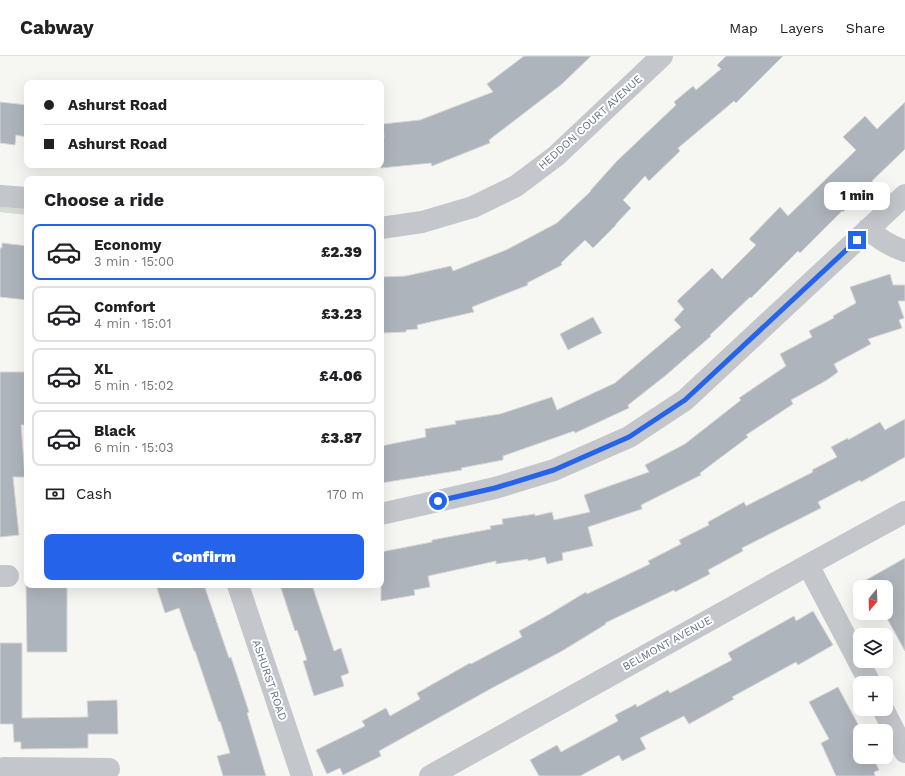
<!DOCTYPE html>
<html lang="en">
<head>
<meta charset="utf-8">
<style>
  body { margin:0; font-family:"Work Sans",sans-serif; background:#f6f6f6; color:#202124; height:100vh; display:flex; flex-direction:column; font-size:15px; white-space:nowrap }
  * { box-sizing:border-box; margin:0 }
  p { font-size:13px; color:#757577 }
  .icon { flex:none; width:22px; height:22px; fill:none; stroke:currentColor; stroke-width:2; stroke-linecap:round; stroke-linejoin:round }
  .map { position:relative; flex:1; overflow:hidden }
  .panel { position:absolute; left:24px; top:120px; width:360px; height:412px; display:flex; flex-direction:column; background:#fff; border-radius:8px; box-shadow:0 4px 16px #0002 }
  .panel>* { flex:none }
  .banner { position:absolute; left:24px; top:24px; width:360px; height:88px; border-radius:8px; box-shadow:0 4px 16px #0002; display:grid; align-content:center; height:88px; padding:0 20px; background:#fff }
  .needle { width:26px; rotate:199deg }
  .tools { position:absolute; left:853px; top:524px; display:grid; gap:8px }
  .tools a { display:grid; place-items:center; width:40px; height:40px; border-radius:8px; background:#fff; box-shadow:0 4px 16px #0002; font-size:20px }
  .end { position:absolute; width:18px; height:18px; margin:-9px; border:5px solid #2563eb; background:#fff; box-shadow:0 0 0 2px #fff }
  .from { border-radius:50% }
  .bubble { position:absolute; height:28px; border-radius:8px; background:#fff; box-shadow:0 4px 16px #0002; font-size:13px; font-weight:800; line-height:28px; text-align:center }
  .banner b { display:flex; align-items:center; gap:14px; height:38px; font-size:15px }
  .banner b+b { border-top:1px solid #e0e0e0 }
  .banner i { width:10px; height:10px; background:#202124 }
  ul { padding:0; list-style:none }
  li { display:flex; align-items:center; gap:12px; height:56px; margin:0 8px 6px; padding:0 12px; border:2px solid #e0e0e0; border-radius:8px }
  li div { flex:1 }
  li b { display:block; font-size:15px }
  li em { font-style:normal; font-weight:800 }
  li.current { border-color:#2563eb }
  li>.icon { width:36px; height:36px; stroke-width:1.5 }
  h2 { padding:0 20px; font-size:18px; line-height:48px }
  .pay { display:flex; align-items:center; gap:10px; height:44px; padding:0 20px; font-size:15px }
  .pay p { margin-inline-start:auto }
  .primary-button { display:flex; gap:8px; margin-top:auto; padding:8px 20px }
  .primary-button a { flex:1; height:46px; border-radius:8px; background:#2563eb; color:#fff; font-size:16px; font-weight:800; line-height:46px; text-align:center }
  header { display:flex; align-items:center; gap:24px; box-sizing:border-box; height:56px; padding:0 20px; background:#fff; border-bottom:1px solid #e0e0e0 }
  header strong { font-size:19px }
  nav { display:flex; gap:22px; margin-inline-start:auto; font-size:14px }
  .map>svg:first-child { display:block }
  .green { fill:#d6ddd3 }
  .building { fill:#aeb4bb; stroke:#d7d7d5 }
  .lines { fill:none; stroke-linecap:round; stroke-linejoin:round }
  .minor { stroke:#c3c6ca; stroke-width:22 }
  .route { stroke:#2563eb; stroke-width:5 }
  .labels { text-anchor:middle; stroke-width:4; stroke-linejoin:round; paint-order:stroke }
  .street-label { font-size:11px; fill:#647384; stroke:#fff }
</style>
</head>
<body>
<header>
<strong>Cabway</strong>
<nav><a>Map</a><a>Layers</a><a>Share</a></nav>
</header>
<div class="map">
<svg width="905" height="720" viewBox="0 0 905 720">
  <rect width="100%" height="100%" fill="#f6f6f2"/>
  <!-- green -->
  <path class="green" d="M0 151 27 153V159L0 156Z"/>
  <!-- building -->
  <path class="building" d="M524 0H591L562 28 489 84 490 87 432 110 431 107 381 112V82H384L383 68 420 64 493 36 487 28Z
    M726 0H783L736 47 734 45 678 92 680 95 649 125 645 120 623 144 631 152 616 168V169L593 192 585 184 561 207 562 209 527 227 528 229 472 251 474 256 417 269 418 273 406 274V276L382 277 381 221 406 220 451 210 453 215 506 194 557 167 591 135H590L617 105 676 49 674 46 693 30 696 34 721 13 717 9Z
    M0 46 27 49V81L16 79 15 89 0 87Z
    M905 46V93L872 125 875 128 843 156 842 155 800 197 798 195 751 242 750 241 710 279 711 280 665 320 628 349 629 352 575 377 574 375 503 400V404L461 412 462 414 381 427V390L426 381 425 373 456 368 455 365 500 358 552 341 557 354 615 327 681 271 674 264 684 253 677 245 712 212 722 223 756 189 749 183 780 151 788 160 856 94 843 81 865 60 877 73Z
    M2 187 27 190V244L0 241V192H2Z
    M890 218 893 229H905V245H898L904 262 899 264 902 272 868 283 871 288 834 308 838 316 827 324 791 344 793 348 746 379 748 381 700 417 701 419 641 449 642 453 588 471 593 490 562 497 563 504 547 508 545 501 528 505V503L496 508V505L428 520 430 531 414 534 415 539 381 545V496L432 486V484L491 473 490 470 503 468 502 463 535 458V460L552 456 554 464 590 456 584 439 649 416 645 409 685 388 741 344 739 342 786 310 780 298 812 281 809 275 834 262 833 260 856 247 850 231Z
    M593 261 602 277 568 294 560 278Z
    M0 316H27V369H21L25 421H13L19 479 0 481Z
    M905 363V401L861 426 860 424 818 446 821 452 742 492 743 495 708 514 710 518 675 536 674 534 605 567 606 568 562 595 492 632 379 695 381 700 343 719 340 712 327 718 316 694 365 670 362 665 386 652 390 660 420 643 417 637 470 607 471 608 522 581 519 575 548 559 586 536 587 538 650 508 648 505 681 488 679 484 709 469 708 466 744 446 746 450 813 416 812 414 837 401 831 391 848 382V384L880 366 885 374Z
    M905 502V595L884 557H886V531H861L859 528Z
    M26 529H67V596H27Z
    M156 529H204L229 602 231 601 249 656 247 657 266 720H223L217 700 230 697 220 665 219 666 195 595H194L179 552 165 557Z
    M280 529H312L334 595 341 592 349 617 341 620 344 630 314 640 303 605 307 604 297 574 295 575Z
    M813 555 833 589 798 609 796 606 732 641 734 643 689 668 684 660 640 682 646 693 622 705 619 699 580 720H539L530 704 557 689 561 696 618 665 615 659 636 648 637 651 668 634 670 637 732 604 728 597 794 560 796 565Z
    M869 557H883L872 563Z
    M0 587H22V662L88 661 87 645 117 644 118 678H88V692L21 693V686H14L13 668H0Z
    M838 631 860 672V701H873L879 714 874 716 875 720H836L821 687 829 683 809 646Z"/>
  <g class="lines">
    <!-- minor -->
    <path class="minor" d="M0 140 27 142
      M381 172 422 166 473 151 516 130 556 100 662 0
      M868 173C880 184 890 190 905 195
      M381 458 495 432 554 414 629 381 685 344 905 139
      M808 509 870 627
      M0 520H8
      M238 529 302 720
      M883 653 905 696
      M0 714 3 712 109 713
      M430 720 808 509 905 456"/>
  </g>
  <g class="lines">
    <!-- route -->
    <path class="route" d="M438 445 495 432 554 414 629 381 685 344 857 184"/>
  </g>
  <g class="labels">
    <!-- street labels -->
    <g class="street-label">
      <text transform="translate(590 66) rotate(-42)" y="4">HEDDON COURT AVENUE</text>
      <text transform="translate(667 587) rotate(-29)" y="4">BELMONT AVENUE</text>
      <text transform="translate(270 624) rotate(71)" y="4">ASHURST ROAD</text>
    </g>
  </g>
</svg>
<div class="tools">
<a><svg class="needle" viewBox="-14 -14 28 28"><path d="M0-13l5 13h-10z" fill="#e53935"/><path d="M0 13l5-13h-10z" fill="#757577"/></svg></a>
<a><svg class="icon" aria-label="layers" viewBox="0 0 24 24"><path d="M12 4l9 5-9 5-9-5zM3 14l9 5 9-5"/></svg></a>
<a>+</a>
<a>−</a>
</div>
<i class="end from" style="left:438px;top:445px"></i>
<i class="end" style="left:857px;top:184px"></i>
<div class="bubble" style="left:824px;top:126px;width:66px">1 min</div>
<div class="banner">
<b><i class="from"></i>Ashurst Road</b>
<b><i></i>Ashurst Road</b>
</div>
<section class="panel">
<h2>Choose a ride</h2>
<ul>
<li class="current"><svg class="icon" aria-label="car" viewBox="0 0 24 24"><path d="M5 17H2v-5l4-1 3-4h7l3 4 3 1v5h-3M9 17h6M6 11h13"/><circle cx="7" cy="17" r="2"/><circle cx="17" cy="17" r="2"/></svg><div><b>Economy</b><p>3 min · 15:00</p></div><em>£2.39</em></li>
<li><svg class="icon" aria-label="car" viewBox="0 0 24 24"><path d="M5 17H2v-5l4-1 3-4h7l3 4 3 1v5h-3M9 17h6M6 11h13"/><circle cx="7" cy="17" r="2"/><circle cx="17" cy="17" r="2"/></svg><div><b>Comfort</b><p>4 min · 15:01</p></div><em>£3.23</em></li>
<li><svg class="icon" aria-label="car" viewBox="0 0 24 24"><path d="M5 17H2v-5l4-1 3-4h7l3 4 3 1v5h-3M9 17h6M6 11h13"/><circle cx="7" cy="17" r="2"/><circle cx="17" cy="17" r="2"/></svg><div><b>XL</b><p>5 min · 15:02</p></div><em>£4.06</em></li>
<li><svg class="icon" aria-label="car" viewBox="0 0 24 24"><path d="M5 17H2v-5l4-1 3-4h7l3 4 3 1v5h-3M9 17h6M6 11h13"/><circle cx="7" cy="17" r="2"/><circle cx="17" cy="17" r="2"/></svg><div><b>Black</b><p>6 min · 15:03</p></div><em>£3.87</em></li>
</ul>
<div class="pay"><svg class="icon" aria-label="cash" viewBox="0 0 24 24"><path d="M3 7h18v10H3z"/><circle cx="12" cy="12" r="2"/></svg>Cash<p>170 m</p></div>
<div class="primary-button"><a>Confirm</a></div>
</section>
</div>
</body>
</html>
